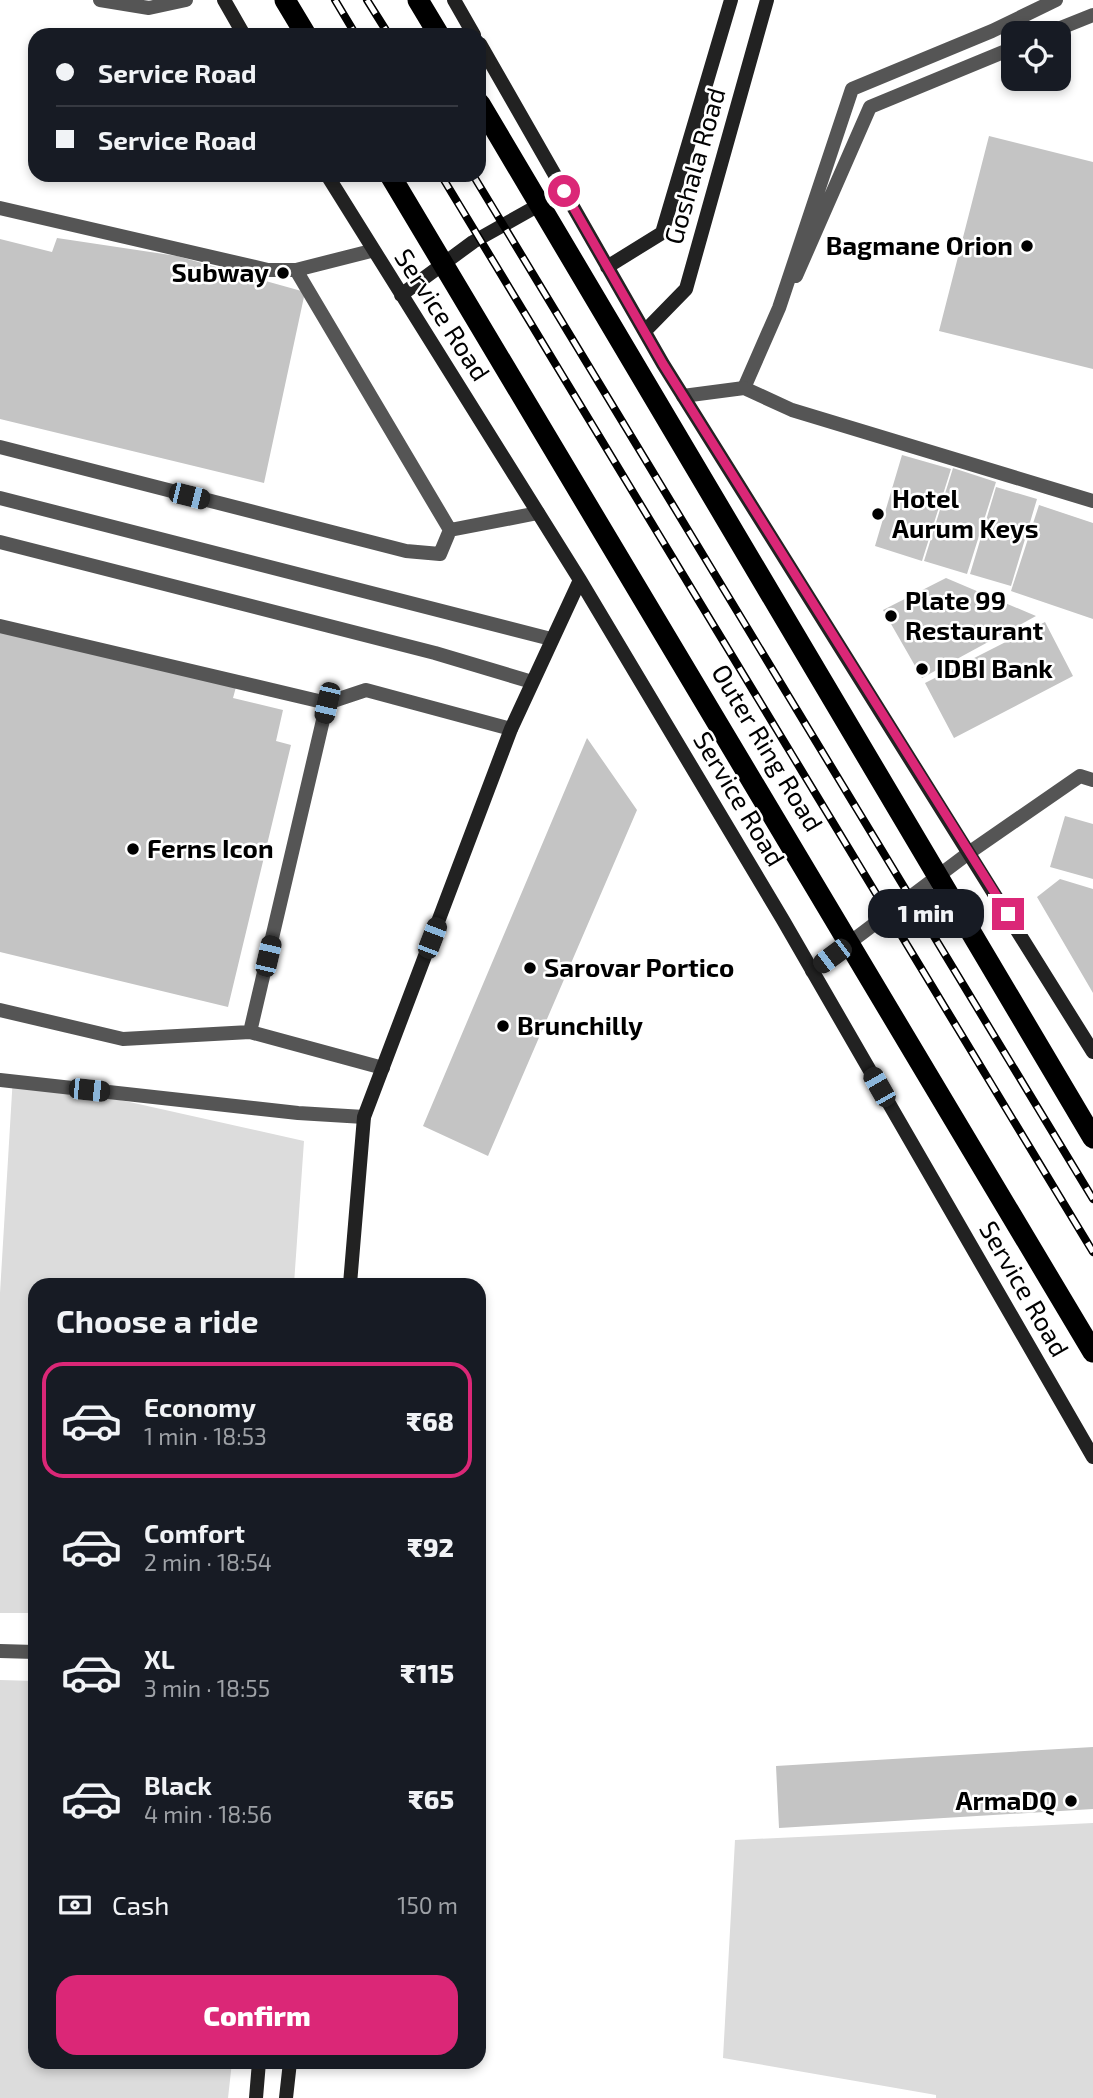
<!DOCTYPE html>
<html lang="en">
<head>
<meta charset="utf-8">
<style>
  body { margin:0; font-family:"Exo 2",sans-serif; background:#242831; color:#f1f3f6; height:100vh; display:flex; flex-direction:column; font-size:26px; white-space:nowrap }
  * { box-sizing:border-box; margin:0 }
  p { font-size:23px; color:#9ea1a6 }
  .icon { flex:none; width:38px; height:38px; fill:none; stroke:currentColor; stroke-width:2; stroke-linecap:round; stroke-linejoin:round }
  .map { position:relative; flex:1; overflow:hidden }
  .panel { position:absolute; left:28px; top:1278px; width:458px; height:791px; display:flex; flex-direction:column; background:#171b24; border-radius:21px; box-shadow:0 4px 10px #0003 }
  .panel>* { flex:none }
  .banner { position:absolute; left:28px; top:28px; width:458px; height:154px; border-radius:21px; box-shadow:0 4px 10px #0003; display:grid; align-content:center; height:154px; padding:0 28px; background:#171b24 }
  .fabs { position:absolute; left:1001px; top:21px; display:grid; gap:14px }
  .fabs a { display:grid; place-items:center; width:70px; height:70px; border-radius:14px; background:#171b24; box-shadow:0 4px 10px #0003; font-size:35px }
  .end { position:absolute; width:32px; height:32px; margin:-16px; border:9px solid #db2777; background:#fff; box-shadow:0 0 0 4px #fff }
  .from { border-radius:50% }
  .bubble { position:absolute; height:49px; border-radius:21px; background:#171b24; box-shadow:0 4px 10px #0003; font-size:23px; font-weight:800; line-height:49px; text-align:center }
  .car { position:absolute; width:21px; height:42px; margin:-21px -10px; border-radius:9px; box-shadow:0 0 5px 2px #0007; background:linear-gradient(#222 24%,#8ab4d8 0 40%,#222 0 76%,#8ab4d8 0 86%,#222 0) }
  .banner b { display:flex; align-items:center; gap:24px; height:66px; font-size:26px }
  .banner b+b { border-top:2px solid #363941 }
  .banner i { width:18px; height:18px; background:#f1f3f6 }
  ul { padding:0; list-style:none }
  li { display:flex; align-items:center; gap:21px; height:116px; margin:0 14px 10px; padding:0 14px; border:4px solid transparent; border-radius:21px }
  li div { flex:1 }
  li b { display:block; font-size:26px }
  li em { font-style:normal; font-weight:800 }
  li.active { border-color:#db2777 }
  li>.icon { width:63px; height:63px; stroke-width:1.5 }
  h2 { padding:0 28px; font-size:32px; line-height:84px }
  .pay { display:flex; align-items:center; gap:18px; height:77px; padding:0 28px; font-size:26px }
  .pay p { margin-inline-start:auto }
  .button { display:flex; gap:14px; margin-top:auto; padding:14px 28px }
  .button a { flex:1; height:80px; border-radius:21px; background:#db2777; color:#fff; font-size:28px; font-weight:800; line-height:80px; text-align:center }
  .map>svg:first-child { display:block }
  .green { fill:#dcdcdc }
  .building { fill:#c4c4c4 }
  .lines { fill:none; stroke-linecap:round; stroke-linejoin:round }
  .lane { stroke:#555; stroke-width:14 }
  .street { stroke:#555; stroke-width:14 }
  .secondary { stroke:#222; stroke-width:14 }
  .highway { stroke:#000; stroke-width:21 }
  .rail-casing { stroke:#000; stroke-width:8 }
  .rail { stroke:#fff; stroke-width:5; stroke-dasharray:16; stroke-linecap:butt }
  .route { stroke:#db2777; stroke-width:9 }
  .poi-dot { fill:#000; stroke:#fff; stroke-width:2.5 }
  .labels { text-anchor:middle; stroke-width:5; stroke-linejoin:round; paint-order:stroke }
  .street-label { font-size:26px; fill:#000; stroke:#fff }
  .poi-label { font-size:26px; font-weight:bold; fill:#000; stroke:#fff; text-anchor:start }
</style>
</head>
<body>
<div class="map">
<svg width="1093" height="2098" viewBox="0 0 1093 2098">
  <rect width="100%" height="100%" fill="#fff"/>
  <!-- green -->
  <path class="green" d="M13 1076 304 1141 294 1284H35V1613H0V1293Z
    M0 1680 35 1681V2062H232L228 2098H0Z
    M1093 1823V2098H936V2095L723 2058 735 1840Z"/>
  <!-- building -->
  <path class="building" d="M989 136 1093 162V369L939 331Z
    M57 238 177 256 305 292 264 483 0 419V239L52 252Z
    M902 455 951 469 922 561 875 546Z
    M953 468 996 482 967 574 924 561Z
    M996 487 1037 499 1011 586 970 574Z
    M1039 505 1093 523V619L1011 591Z
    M946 578 1036 616 922 678 883 610Z
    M1045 622 1073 676 954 738 925 683Z
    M0 630 236 687 233 698 283 710 276 741 291 745 228 1007 0 952Z
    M587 738 637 810 488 1156 423 1126Z
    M1065 816 1093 824V879L1050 867Z
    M1060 879 1093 889V993L1037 897Z
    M1093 1747V1809L779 1828 776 1766Z"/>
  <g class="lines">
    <!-- lane -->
    <path class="lane" d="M100 0 149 8 186 0
      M1048 33 1093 15
      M0 208 268 270H296L371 251
      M796 276 870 107 1013 48
      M744 388 779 308 852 89 992 31 1056 0
      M0 447 406 551 440 554 450 530 296 270
      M450 530 538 513
      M0 626 327 703 366 690 511 729
      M0 1010 123 1039 250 1032 383 1068
      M250 1032 327 703"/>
    <!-- street -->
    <path class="street" d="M683 396 744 388 792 410 1093 501
      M0 498 551 639
      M0 542 435 653 532 682
      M812 971 970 852 1080 776 1093 780
      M0 1080 298 1113 364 1117
      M0 1651 35 1652"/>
    <!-- secondary -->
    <path class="secondary" d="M224 0 244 35
      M454 0 474 35
      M480 44 663 364 1093 1052
      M327 175 580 580 783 920 1093 1457
      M607 267 662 233 731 0
      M401 295 473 242 564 191
      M645 331 686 289 767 0
      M350 1284 364 1117 511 729 580 580
      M256 2098 259 2062
      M286 2098 290 2062"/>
    <!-- highway -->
    <path class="highway" d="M285 0 306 35
      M418 0 439 35
      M480 104 1093 1138
      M390 175 1093 1352"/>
    <defs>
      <path id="rail" d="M335 0 356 35
        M367 0 389 35
        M441 175 1093 1252
        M473 175 1093 1199"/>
    </defs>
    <!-- rail casing -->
    <use href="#rail" class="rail-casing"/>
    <!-- rail -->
    <use href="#rail" class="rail"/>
  </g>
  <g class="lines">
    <!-- route -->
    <path class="route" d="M564 191 663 364 1008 914"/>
  </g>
  <!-- markers -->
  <g class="poi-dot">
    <circle cx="1027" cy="246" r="7"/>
    <circle cx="283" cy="273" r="7"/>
    <circle cx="878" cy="514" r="7"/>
    <circle cx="891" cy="616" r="7"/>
    <circle cx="922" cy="669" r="7"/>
    <circle cx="133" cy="849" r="7"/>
    <circle cx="530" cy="968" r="7"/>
    <circle cx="503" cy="1026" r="7"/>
    <circle cx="1071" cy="1801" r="7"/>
  </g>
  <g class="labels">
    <!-- street labels -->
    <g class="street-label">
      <text transform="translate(695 166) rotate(-74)" y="9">Goshala Road</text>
      <text transform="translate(442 315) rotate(57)" y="9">Service Road</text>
      <text transform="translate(767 748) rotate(59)" y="9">Outer Ring Road</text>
      <text transform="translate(739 799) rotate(59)" y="9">Service Road</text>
      <text transform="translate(1024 1289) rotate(60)" y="9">Service Road</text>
    </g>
    <!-- poi labels -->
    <g class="poi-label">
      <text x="1013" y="255" text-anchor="end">Bagmane Orion</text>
      <text x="269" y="282" text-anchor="end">Subway</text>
      <text x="892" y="508">Hotel<tspan x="892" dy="30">Aurum Keys</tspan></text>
      <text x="905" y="610">Plate 99<tspan x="905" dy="30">Restaurant</tspan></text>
      <text x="936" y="678">IDBI Bank</text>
      <text x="147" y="858">Ferns Icon</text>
      <text x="544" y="977">Sarovar Portico</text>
      <text x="517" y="1035">Brunchilly</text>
      <text x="1057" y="1810" text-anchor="end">ArmaDQ</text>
    </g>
  </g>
</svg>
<div class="fabs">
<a><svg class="icon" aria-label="locate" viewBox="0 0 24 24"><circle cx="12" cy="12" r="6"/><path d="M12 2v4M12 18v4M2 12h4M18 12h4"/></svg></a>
</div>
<i class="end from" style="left:564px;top:191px"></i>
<i class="end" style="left:1008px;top:914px"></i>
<div class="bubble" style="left:868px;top:889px;width:116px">1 min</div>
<i class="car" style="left:189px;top:496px;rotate:104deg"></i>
<i class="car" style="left:327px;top:703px;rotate:193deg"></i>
<i class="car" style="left:432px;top:938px;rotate:21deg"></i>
<i class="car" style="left:268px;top:956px;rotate:13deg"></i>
<i class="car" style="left:832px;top:956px;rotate:233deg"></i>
<i class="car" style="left:879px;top:1087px;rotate:330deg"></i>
<i class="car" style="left:89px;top:1090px;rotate:96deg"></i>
<div class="banner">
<b><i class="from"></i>Service Road</b>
<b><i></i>Service Road</b>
</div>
<section class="panel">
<h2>Choose a ride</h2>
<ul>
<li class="active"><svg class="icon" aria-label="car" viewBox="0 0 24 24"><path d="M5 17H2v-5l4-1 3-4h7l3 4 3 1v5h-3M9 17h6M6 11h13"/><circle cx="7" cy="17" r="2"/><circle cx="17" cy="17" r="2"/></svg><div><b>Economy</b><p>1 min · 18:53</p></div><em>₹68</em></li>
<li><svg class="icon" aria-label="car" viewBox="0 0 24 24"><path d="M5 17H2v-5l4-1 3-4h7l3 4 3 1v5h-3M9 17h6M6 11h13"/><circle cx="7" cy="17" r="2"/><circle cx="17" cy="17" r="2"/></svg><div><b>Comfort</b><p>2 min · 18:54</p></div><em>₹92</em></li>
<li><svg class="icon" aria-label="car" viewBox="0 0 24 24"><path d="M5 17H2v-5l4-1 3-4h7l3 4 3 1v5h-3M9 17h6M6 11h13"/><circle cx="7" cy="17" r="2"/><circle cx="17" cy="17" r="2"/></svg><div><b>XL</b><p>3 min · 18:55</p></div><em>₹115</em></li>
<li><svg class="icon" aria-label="car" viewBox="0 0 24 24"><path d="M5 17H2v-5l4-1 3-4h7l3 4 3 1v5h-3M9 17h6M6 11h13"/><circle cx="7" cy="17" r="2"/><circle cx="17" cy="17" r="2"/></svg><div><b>Black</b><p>4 min · 18:56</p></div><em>₹65</em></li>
</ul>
<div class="pay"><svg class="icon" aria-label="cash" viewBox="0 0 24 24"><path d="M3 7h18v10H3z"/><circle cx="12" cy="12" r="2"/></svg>Cash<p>150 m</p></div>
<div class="button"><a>Confirm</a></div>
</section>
</div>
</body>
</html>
